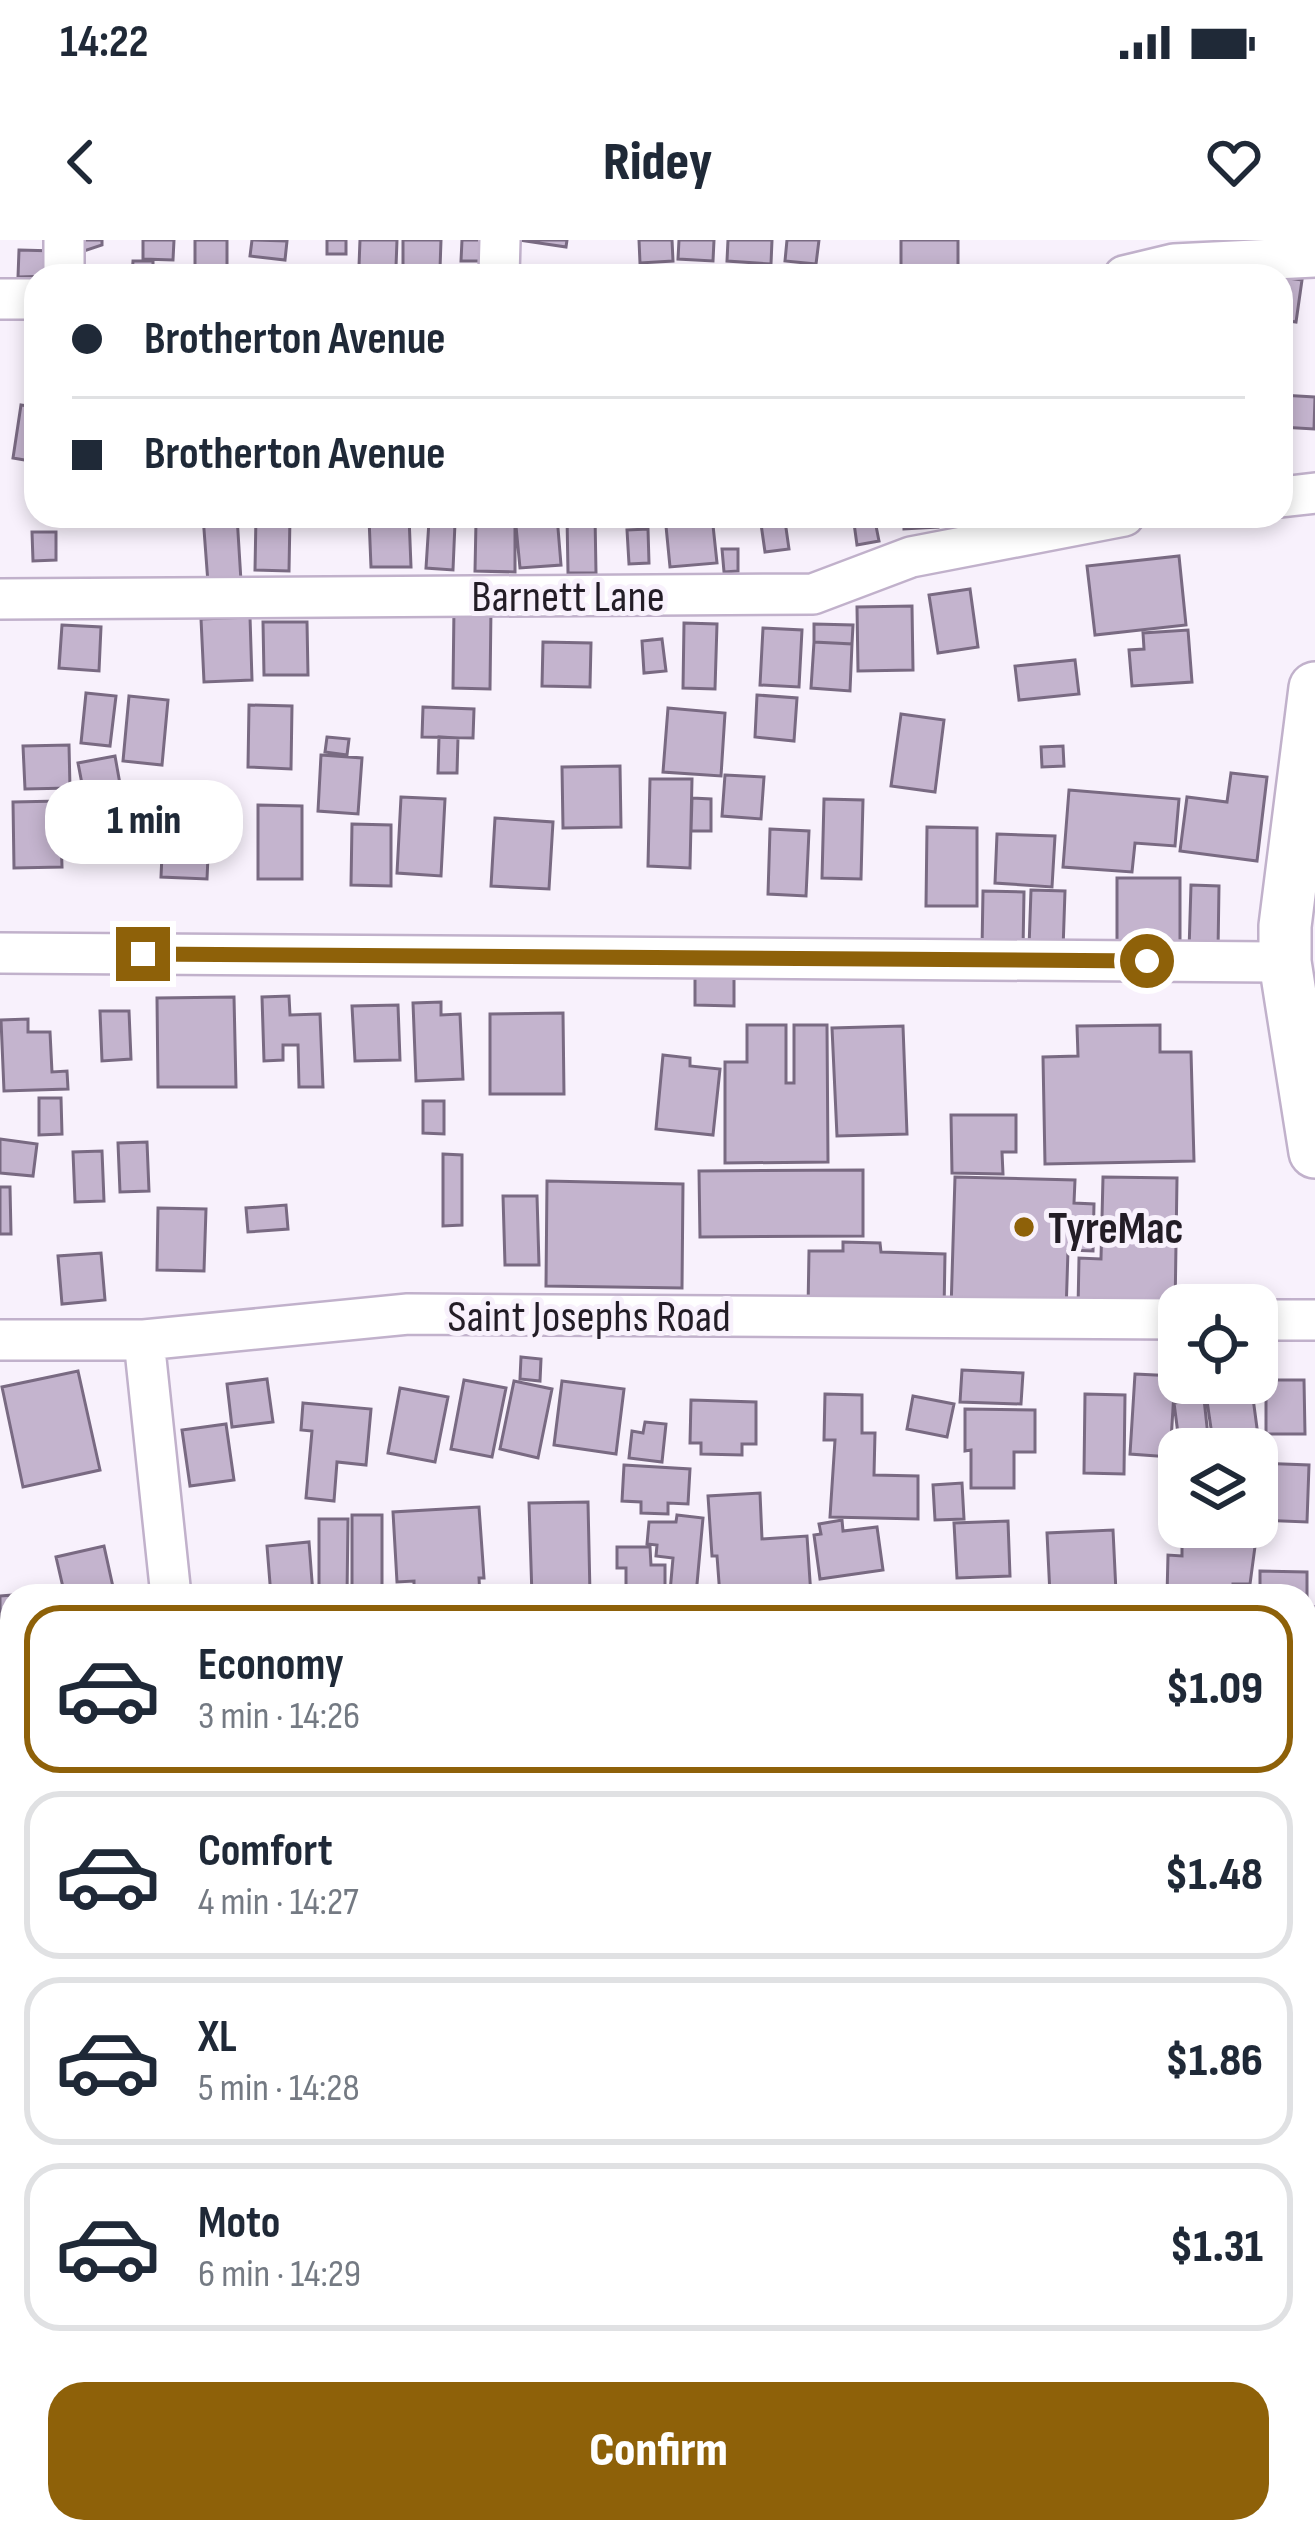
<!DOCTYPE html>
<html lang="en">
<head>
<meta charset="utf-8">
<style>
  body { margin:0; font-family:"Sofia Sans Condensed",sans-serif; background:#f6f6f7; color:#1f2937; height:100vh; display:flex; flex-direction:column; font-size:45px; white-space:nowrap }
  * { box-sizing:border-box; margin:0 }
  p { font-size:39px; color:#747a83 }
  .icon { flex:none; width:66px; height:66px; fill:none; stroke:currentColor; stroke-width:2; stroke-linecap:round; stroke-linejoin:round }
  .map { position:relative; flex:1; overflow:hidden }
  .details { position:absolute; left:0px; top:1344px; width:1317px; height:960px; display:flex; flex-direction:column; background:#fff; border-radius:36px 36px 0 0; box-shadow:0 6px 18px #0003 }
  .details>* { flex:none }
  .banner { position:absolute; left:24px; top:24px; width:1269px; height:264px; border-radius:36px; box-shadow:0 6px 18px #0003; display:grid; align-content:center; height:264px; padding:0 48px; background:#fff }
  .controls { position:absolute; left:1158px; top:1044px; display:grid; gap:24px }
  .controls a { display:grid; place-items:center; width:120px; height:120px; border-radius:24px; background:#fff; box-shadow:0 6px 18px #0003; font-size:60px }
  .end { position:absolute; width:54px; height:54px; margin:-27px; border:15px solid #8e6109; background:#fff; box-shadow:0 0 0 6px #fff }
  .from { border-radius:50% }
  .bubble { position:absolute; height:84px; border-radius:36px; background:#fff; box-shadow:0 6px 18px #0003; font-size:39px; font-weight:800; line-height:84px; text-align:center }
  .banner b { display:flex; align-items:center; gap:42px; height:114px; font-size:45px }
  .banner b+b { border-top:3px solid #e0e1e3 }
  .banner i { width:30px; height:30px; background:#1f2937 }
  ul { padding:21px 0 0; list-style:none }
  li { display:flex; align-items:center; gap:36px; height:168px; margin:0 24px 18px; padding:0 24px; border:6px solid #e0e1e3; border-radius:36px }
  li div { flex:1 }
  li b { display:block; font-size:45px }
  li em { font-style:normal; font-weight:800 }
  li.active { border-color:#8e6109 }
  li>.icon { width:108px; height:108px; stroke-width:1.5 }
  .action { display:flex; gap:24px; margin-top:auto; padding:24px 48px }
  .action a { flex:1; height:138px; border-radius:36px; background:#8e6109; color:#fff; font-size:48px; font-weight:800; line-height:138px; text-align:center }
  .status { display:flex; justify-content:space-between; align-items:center; height:84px; padding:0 60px; background:#fff; direction:ltr }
  .status svg { height:33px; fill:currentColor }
  header { display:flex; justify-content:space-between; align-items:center; height:156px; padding:0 48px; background:#fff; font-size:54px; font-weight:800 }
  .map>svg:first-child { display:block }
  .cemetery { fill:url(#cemetery-stones) }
  .building { fill:#c4b4ce; stroke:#796a82; stroke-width:3 }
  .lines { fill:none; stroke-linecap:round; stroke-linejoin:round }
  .minor-casing { stroke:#c1b1cb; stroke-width:44 }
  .major-casing { stroke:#c1b1cb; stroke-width:56 }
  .minor { stroke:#fff; stroke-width:39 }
  .major { stroke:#fff; stroke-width:51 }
  .route { stroke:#8e6109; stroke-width:15 }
  .poi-dot { fill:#8e6109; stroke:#f8f1fc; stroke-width:4.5 }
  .labels { text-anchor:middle; stroke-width:10; stroke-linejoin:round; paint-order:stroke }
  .street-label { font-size:45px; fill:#231d26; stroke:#f8f1fc }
  .poi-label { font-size:45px; font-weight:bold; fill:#231d26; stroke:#f8f1fc; text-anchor:start }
</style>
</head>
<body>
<div class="status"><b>14:22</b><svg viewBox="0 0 49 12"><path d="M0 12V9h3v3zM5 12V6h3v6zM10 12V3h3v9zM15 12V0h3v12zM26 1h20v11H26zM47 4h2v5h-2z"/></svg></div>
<header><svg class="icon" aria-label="back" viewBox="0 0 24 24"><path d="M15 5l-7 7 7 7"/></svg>Ridey<svg class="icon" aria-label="heart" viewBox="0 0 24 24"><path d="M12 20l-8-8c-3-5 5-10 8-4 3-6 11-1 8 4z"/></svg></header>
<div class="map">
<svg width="1315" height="2304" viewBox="0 0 1315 2304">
  <defs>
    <pattern id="cemetery-stones" width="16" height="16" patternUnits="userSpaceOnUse" patternTransform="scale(3)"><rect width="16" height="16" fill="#f0c88f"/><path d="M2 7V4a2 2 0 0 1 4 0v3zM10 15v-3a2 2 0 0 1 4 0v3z" fill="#ceab7b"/></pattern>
  </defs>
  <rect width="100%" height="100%" fill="#f8f1fc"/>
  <!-- cemetery -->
  <path class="cemetery" d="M0 1890 12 1892V2292H1305V2059L1315 2058V2304H0Z"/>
  <!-- building -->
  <path class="building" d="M84 0H102V5L84 11Z
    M143 0H174L173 20 143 19Z
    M195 0H227V28L195 27Z
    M252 0 287 1 285 20 250 16Z
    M327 0H346V14H327Z
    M360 0H397L396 27 359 26Z
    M403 0H441L440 29 403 28Z
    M462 0H484L483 21H461Z
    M519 0H567L566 7Z
    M639 0H672L673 21 640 23Z
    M679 0H714L713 21 678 19Z
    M728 0H772L771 24 727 21Z
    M787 0H819L816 24 785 21Z
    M901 0H958V28L901 29Z
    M19 10 55 11 53 36 18 37Z
    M133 21H153V36H132Z
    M1281 37 1302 40 1296 82 1281 80Z
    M1281 155 1315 157 1314 189 1281 187Z
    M21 165 36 167V222L13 218Z
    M203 276H237L241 341 208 343Z
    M256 276H290L289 331 255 330Z
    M409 276 411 327H371L369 278Z
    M515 276H557L561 325 520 328Z
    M567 276H595L596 333H568Z
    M665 276H712L717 323 670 327Z
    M853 276H874L879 301 857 305Z
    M904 276H938V287L904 289Z
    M429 281 455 283 453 330 426 328Z
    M785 281 789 309 765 312 761 284Z
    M476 282H515V332L475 331Z
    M648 289 649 323 629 324 627 290Z
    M32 292H56V320L33 321Z
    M722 309H738V331L724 332Z
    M1179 316 1186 385 1095 395 1087 326Z
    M970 349 978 407 938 413 929 355Z
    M912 366 913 430 858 431 857 367Z
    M454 367 491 368 490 449 453 448Z
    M250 377 252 440 204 442 201 379Z
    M263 382H307L308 435H264Z
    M684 383 717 384 715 449 683 448Z
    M814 384 853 385 852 404 814 402Z
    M62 385 101 387 99 431 59 428Z
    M763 388 802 390 799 447 760 445Z
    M1188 390 1192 442 1132 446 1129 410 1144 409 1143 393Z
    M662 399 666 431 644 433 642 401Z
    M543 402 591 403 590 447 542 446Z
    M814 402 852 404 850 451 811 448Z
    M1075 420 1079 454 1019 460 1015 426Z
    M86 453 116 456 110 506 81 503Z
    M757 455 797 458 794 501 755 497Z
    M129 456 168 460 162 525 123 521Z
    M249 465 292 466 291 529 248 527Z
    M423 467 474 469 473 498 422 497Z
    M668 468 725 473 721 536 663 532Z
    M901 474 944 480 935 552 891 546Z
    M327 497 349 499 347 515 325 512Z
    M439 497 458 498 457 533H438Z
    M69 505 70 548 25 549 23 506Z
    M1063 506 1064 526 1042 527 1041 507Z
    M321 515 362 518 358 574 318 571Z
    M115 516 128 589 92 596 78 523Z
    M620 526 621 587 563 588 562 527Z
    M1231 533 1267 537 1257 621 1180 611 1187 557 1227 562Z
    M725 535 764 537 761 579 722 576Z
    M650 539H692L690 628 648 626Z
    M165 547 211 549 207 639 161 637Z
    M1069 550 1179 559 1175 606 1135 603 1132 632 1063 627Z
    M401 557 445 559 441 636 397 633Z
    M692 558 711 559V591H691Z
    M824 559 863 560 861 639 822 638Z
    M60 561 62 627 14 628 13 562Z
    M258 565 302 566V639H258Z
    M495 578 553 582 549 649 491 646Z
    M352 584 391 585V646L351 645Z
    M927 587 977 588V666H926Z
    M770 589 809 591 806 656 768 654Z
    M997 594 1055 596 1052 647 995 643Z
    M1117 638H1180V715H1117Z
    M1191 645 1219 646 1218 712 1189 711Z
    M1031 650 1065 651 1063 710 1029 708Z
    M983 651 1024 652 1023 710 982 709Z
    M695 730 734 731V766L695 765Z
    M289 756 290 775 320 774 323 847H299L298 805H283V820L264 821 262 757Z
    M234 757 236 847H158L157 758Z
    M441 762V775L460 774 463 839 416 841 413 763Z
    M398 765 400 820 355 821 352 766Z
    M100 771H129L131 819 102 821Z
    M563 773 564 854H490V774Z
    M28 779V792H50L52 832 67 831 68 849 4 851 1 780Z
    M747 785H786V843H794V785H827L828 922 725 923V822H747Z
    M1160 785V812H1191L1194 921 1045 924 1043 817 1078 816 1077 786Z
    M903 786 907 894 837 896 832 788Z
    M663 815 690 818V826L720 829 713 895 656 889Z
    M39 858H61L62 894 39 895Z
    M423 861H444V894L423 893Z
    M951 875H1016V912H1002L1003 934 952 933Z
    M0 899 37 904 33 936 0 933Z
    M147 902 149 951 120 952 118 903Z
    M102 911 104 961 75 962 73 912Z
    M443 914 462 915V985L443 986Z
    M863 930V996L700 997 699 931Z
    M955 937 1075 940 1074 963 1094 964 1093 1011 1068 1010 1066 1073 951 1070Z
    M1103 937 1177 938 1175 1071 1078 1068 1079 1018 1101 1019Z
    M547 941 683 944 682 1048 546 1046Z
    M0 947H10L11 994H0Z
    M503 956H537L539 1025H505Z
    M286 965 288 989 248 992 246 968Z
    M158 968 206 969 204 1031 157 1030Z
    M843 1002 880 1003 881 1012 945 1014 944 1072 808 1069 809 1011H843Z
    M101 1013 105 1060 62 1064 58 1016Z
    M521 1117 541 1119 540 1141 520 1139Z
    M962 1130 1023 1133 1021 1164 960 1162Z
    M78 1131 100 1230 23 1247 2 1147Z
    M1135 1134 1175 1136 1170 1217 1130 1214Z
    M267 1139 273 1182 232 1187 227 1144Z
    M464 1140 506 1148 492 1217 451 1209Z
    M1266 1140H1304L1305 1194H1266Z
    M514 1141 552 1149 538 1218 500 1209Z
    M562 1141 624 1149 616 1214 554 1205Z
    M1232 1143H1251L1259 1203 1214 1209 1205 1147Z
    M400 1148 448 1157 435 1222 388 1213Z
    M825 1154 862 1155V1193H875L874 1235 918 1236V1279L830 1277 835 1200H824Z
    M1085 1154 1125 1155 1124 1234 1084 1233Z
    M913 1156 954 1164 947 1197 907 1189Z
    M1204 1159 1209 1205 1180 1209 1174 1163Z
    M691 1160 756 1162V1204H742V1215L701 1214V1203H690Z
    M303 1163 371 1169 366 1225 337 1222 334 1261 306 1258 312 1191 301 1190Z
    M965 1169 1035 1170V1212H1014V1248H971V1210L965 1211Z
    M645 1182 666 1184 662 1222 629 1218 632 1191 643 1193Z
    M226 1184 234 1240 190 1246 182 1190Z
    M1257 1223 1309 1225 1307 1282 1257 1280Z
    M624 1225 690 1229 688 1264 668 1263V1274L641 1273V1262L622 1261Z
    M962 1243 964 1279 935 1280 933 1245Z
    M760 1253 762 1299 807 1296 811 1356H720L717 1316H712L708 1256Z
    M588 1262 590 1354 532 1356 529 1263Z
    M479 1267 484 1338H479L480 1356 414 1353V1341L397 1342 393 1272Z
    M352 1275H382V1356H352Z
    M677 1275 703 1278 696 1355 670 1352 673 1318 656 1316 657 1305 647 1304 649 1282H676Z
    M319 1279H348L347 1356H319Z
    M842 1280 843 1291 877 1287 883 1330 820 1339 814 1295 821 1294 819 1284Z
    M1008 1281 1010 1336 957 1338 954 1283Z
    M1182 1287H1223V1298L1256 1299 1250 1344H1233V1356H1167L1168 1315 1182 1316Z
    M1113 1290 1116 1352 1050 1355 1047 1293Z
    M309 1302 313 1354 271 1356 267 1306Z
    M104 1306 113 1347 65 1356 56 1317Z
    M617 1307H650L651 1325H665V1356H626V1328H617Z
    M1260 1331 1307 1332V1364L1305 1356H1260Z
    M25 1354 12 1356V1458L0 1459V1356Z
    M1315 1429V1484L1305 1485V1430Z
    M1315 1493V1517L1305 1519V1494Z
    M12 1508V1562L0 1564V1510Z
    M1315 1524V1558L1305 1560V1526Z
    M1315 1590V1645L1305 1646V1591Z
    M1315 1710V1780L1305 1781V1711Z
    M1308 1786H1315V1843L1306 1842Z
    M1305 1860 1315 1861 1313 1900 1305 1899Z"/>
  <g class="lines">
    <defs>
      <path id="minor" d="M64 0V36
        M499 36 500 0
        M1124 36 1174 24 1315 17
        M0 59H36
        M1281 257 1315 253
        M0 359 813 354 911 317 1124 276
        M0 713 1285 722
        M1257 1080H1315
        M0 1100H144L408 1074 1179 1079
        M144 1100 171 1356
        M1305 1387H1315
        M0 1658 12 1659
        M1305 1669H1315"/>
      <path id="major" d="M1315 448 1285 686V722L1315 912"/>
    </defs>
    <!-- minor casing -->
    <use href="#minor" class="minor-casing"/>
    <!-- major casing -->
    <use href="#major" class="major-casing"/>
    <!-- minor -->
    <use href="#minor" class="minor"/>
    <!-- major -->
    <use href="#major" class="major"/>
  </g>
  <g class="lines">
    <!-- route -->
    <path class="route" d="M143 714 1147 721"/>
  </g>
  <!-- markers -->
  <circle class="poi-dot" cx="1024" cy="987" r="12"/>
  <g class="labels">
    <!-- street labels -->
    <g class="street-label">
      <text x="568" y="371">Barnett Lane</text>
      <text x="589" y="1091">Saint Josephs Road</text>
    </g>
    <!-- poi labels -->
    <g class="poi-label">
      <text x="1048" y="1003">TyreMac</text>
    </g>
  </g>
</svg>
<div class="controls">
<a><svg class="icon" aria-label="locate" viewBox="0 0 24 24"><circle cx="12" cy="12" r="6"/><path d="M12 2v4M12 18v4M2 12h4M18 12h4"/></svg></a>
<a><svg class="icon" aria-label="layers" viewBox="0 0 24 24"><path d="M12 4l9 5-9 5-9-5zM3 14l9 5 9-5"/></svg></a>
</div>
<i class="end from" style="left:1147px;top:721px"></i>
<i class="end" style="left:143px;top:714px"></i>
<div class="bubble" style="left:45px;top:540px;width:198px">1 min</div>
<div class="banner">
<b><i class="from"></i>Brotherton Avenue</b>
<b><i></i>Brotherton Avenue</b>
</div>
<section class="details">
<ul>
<li class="active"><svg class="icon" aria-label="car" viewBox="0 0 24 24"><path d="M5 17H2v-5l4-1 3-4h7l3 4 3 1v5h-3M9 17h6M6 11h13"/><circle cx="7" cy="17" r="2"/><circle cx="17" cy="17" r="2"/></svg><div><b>Economy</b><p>3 min · 14:26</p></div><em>$1.09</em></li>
<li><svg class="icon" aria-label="car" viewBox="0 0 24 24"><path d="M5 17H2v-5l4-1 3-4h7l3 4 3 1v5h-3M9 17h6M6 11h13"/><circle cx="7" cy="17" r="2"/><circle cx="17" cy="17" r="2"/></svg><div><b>Comfort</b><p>4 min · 14:27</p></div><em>$1.48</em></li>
<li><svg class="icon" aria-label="car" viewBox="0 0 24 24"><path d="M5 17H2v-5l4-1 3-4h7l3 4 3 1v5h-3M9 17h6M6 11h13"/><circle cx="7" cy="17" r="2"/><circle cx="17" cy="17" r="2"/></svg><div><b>XL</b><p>5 min · 14:28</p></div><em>$1.86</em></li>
<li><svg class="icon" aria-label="car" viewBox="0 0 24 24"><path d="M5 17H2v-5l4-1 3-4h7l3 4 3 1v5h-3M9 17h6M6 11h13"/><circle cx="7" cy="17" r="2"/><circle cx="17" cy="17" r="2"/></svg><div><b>Moto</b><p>6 min · 14:29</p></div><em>$1.31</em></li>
</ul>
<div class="action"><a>Confirm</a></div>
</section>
</div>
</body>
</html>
